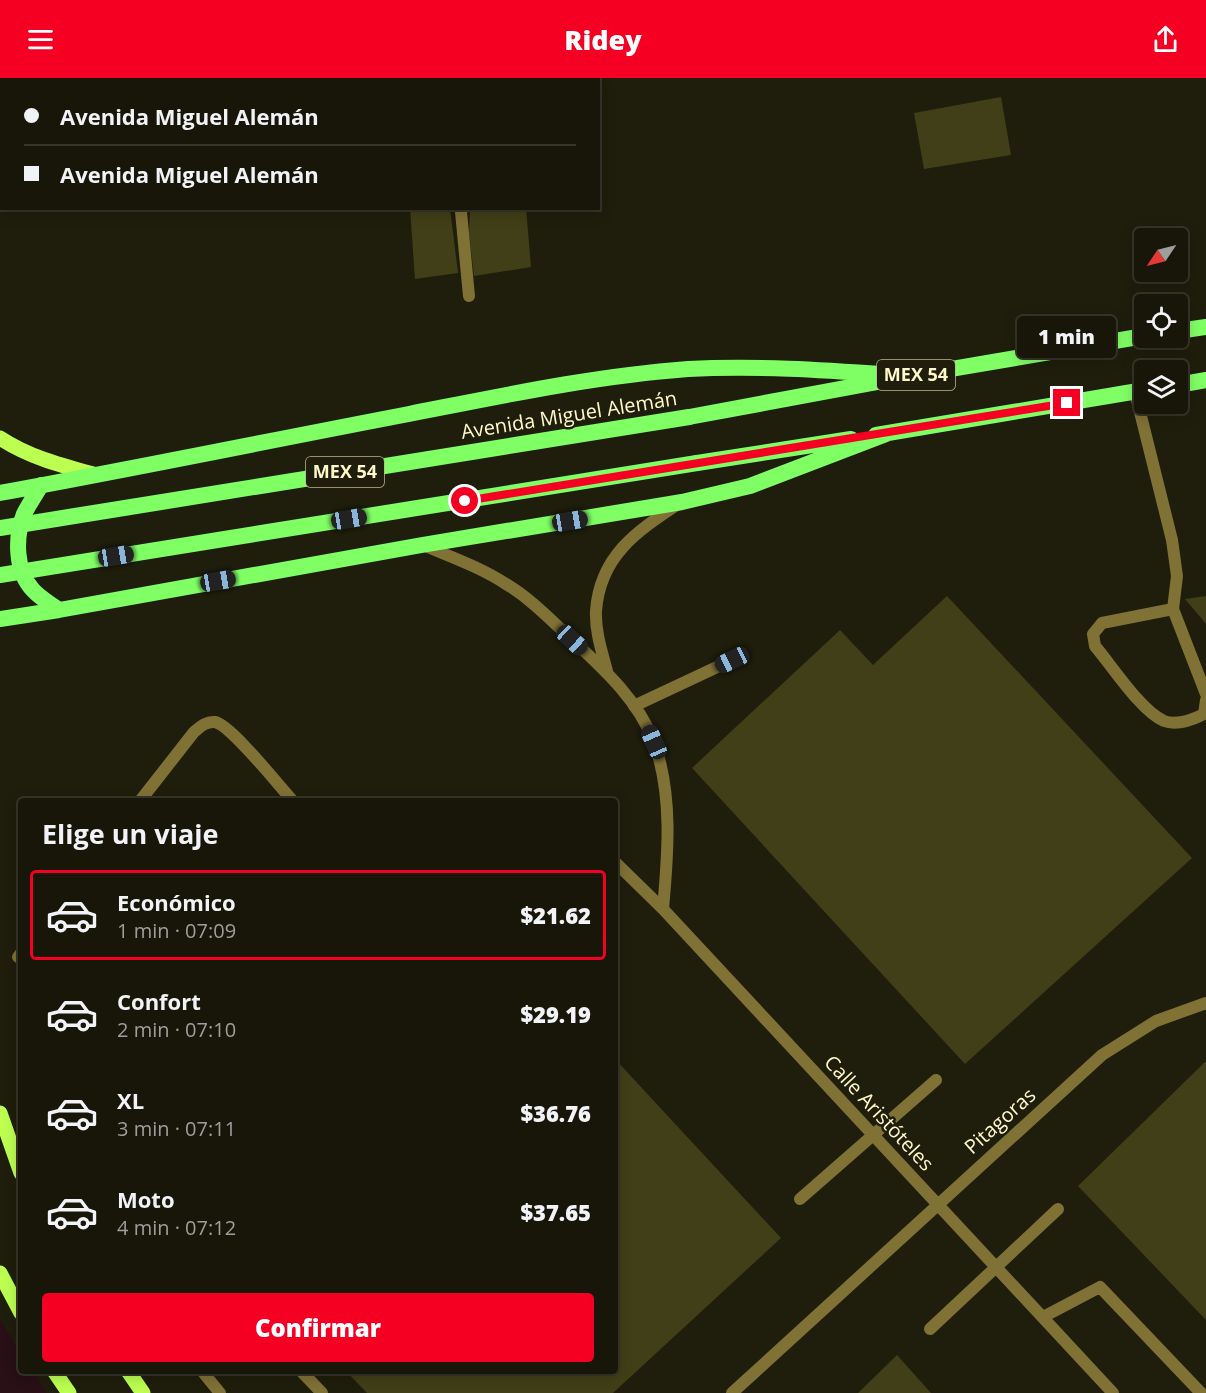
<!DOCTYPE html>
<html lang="es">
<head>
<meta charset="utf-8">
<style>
  body { margin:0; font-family:"Open Sans",sans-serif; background:#242317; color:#f1f3f6; height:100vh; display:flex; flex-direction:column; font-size:22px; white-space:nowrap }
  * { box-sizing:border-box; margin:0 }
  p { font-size:20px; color:#9e9f9c }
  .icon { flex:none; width:33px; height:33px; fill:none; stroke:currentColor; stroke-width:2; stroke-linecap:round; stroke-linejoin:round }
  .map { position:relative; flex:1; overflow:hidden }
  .side { position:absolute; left:18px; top:720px; width:600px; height:576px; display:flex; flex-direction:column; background:#171609; border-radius:6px; box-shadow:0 3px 15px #0003,0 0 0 2px #36352a }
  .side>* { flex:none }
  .hud { position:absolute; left:0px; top:0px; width:600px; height:132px; box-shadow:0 3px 15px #0003,0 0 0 2px #36352a; display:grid; align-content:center; height:132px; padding:0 24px; background:#171609 }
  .needle { width:39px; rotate:235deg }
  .tools { position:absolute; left:1134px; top:150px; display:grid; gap:12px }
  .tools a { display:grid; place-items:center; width:54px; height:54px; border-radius:6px; background:#171609; box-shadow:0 3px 15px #0003,0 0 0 2px #36352a; font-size:30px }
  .end { position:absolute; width:27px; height:27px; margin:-14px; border:8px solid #f50023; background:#fff; box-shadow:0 0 0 3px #fff }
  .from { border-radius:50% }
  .bubble { position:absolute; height:42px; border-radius:6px; background:#171609; box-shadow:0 3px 15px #0003,0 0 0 2px #36352a; font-size:20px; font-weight:800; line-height:42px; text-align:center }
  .car { position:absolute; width:18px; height:36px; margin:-18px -9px; border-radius:8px; box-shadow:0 0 4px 2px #0007; background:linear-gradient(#222 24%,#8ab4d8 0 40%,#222 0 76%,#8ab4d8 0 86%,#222 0) }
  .hud b { display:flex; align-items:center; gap:21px; height:57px; font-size:22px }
  .hud b+b { border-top:2px solid #36352a }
  .hud i { width:15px; height:15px; background:#f1f3f6 }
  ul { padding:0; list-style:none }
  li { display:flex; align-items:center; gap:18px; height:90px; margin:0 12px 9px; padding:0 12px; border:3px solid transparent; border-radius:6px }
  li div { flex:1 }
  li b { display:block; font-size:22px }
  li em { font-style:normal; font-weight:800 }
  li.selected { border-color:#f50023 }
  li>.icon { width:54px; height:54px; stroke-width:1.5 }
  h2 { padding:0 24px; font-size:27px; line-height:72px }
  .primary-button { display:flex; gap:12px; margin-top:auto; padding:12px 24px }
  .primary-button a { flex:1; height:69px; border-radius:6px; background:#f50023; color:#fff; font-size:24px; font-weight:800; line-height:69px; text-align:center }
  header { display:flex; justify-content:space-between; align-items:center; height:78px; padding:0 24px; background:#f50023; color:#fff; font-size:27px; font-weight:800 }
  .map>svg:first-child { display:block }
  .green { fill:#290f16 }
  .building { fill:#413f17 }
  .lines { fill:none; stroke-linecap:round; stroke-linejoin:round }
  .service { stroke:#807135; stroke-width:12 }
  .primary { stroke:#bcff51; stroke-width:15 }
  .trunk { stroke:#80ff65; stroke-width:16 }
  .trunk-bridge { stroke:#80ff65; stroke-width:16 }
  .route { stroke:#f50023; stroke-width:8 }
  .labels { text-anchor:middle; stroke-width:5; stroke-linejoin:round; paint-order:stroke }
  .shield { fill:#1f1e0c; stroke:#bcb791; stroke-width:1.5 }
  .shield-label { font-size:18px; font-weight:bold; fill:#fff8ca }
  .street-label { font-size:20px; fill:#fff8ca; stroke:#1f1e0c }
</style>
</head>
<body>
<header><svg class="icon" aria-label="menu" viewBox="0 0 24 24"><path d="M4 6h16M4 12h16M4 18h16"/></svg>Ridey<svg class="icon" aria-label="share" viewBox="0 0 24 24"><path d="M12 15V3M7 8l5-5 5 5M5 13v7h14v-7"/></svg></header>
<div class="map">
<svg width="1206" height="1315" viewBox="0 0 1206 1315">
  <rect width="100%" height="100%" fill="#1f1e0c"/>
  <!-- green -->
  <path class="green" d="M0 1242 21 1275V1293H33L47 1315H0Z"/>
  <!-- building -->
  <path class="building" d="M1001 19 1011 77 924 91 914 35Z
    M410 130H450L458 195 415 201Z
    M470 130H526L531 189 474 198 469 155Z
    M947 518 1192 780 965 986 692 690 840 552 873 587Z
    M1206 518V546L1185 521Z
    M615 981 781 1160 613 1315H367L346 1293H615Z
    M1206 983V1242L1078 1108Z
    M897 1277 931 1315H858Z"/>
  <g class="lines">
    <!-- service -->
    <path class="service" d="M463 130 461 134 469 218
      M1135 314 1172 462 1177 498 1173 531 1206 616
      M423 467C451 479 480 489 506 506 528 519 547 538 565 555 599 587 637 619 654 664 673 717 668 776 663 831
      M1173 531 1102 545 1093 556 1095 568C1112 588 1141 633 1164 643 1177 648 1192 642 1204 636L1206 622
      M607 593C602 574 595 553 596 533 600 478 636 454 678 426
      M634 628 732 582
      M140 723 194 654C200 649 206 643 215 644 231 647 279 708 293 723
      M615 784 663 831 1113 1315
      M18 879 21 875
      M800 1121 936 1002
      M1043 1239 1100 1209 1201 1315
      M930 1251 1058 1131
      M202 1293 220 1315
      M301 1293 322 1315
      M732 1315 1102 977 1156 943 1206 925"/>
    <!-- primary -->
    <path class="primary" d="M0 360C29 379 60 387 93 396
      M0 1035 21 1095
      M0 1195 21 1235
      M54 1293 69 1315
      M128 1293 143 1315"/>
    <!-- trunk -->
    <path class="trunk" d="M1178 253 1206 249
      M1178 307 1206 302
      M689 339 910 298 1144 258
      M876 357 1144 312
      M697 385 851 361
      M41 407C36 416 29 426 24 436 15 459 15 493 33 512 40 520 51 526 59 532
      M0 415C137 390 273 362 409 336 501 318 594 298 688 291 762 287 836 293 910 298
      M0 541 59 532 422 467 682 424 750 408 886 356"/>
    <!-- trunk-bridge -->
    <path class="trunk-bridge" d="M0 450 689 339
      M0 497 697 385"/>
  </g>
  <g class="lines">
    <!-- route -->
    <path class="route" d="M465 423 1067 325"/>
  </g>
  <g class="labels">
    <!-- shield labels -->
    <g class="shield">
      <rect x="877" y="282" width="78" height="30" rx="4.5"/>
      <rect x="306" y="379" width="78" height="30" rx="4.5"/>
    </g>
    <g class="shield-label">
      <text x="916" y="303">MEX 54</text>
      <text x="345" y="400">MEX 54</text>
    </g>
    <!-- street labels -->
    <g class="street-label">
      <text transform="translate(569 337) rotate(-9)" y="7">Avenida Miguel Alemán</text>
      <text transform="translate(879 1035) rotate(47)" y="7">Calle Aristóteles</text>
      <text transform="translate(1000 1043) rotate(-42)" y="7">Pitagoras</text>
    </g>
  </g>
</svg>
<div class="tools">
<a><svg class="needle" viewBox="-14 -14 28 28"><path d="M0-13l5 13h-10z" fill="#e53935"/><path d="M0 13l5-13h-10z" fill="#9e9f9c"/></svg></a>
<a><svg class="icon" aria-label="locate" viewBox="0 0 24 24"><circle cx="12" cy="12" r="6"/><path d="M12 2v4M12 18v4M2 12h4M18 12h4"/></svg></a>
<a><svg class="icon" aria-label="layers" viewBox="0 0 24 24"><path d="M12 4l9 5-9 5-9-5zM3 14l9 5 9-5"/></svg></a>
</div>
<i class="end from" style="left:465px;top:423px"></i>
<i class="end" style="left:1067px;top:325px"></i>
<div class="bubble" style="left:1017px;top:238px;width:99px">1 min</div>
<i class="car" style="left:349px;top:441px;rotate:81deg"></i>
<i class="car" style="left:570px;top:443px;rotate:81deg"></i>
<i class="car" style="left:116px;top:478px;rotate:81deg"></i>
<i class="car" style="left:218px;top:503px;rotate:80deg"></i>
<i class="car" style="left:572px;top:562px;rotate:133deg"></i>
<i class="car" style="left:732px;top:582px;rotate:245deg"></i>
<i class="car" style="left:654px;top:664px;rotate:336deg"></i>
<div class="hud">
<b><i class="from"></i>Avenida Miguel Alemán</b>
<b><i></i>Avenida Miguel Alemán</b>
</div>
<section class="side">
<h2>Elige un viaje</h2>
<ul>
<li class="selected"><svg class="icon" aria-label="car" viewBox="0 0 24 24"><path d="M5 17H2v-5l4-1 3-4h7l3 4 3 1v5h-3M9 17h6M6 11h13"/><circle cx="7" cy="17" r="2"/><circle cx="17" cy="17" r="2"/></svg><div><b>Económico</b><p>1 min · 07:09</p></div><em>$21.62</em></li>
<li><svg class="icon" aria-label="car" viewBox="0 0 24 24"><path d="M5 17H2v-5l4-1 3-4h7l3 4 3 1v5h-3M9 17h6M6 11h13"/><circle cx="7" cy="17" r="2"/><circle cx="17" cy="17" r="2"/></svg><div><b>Confort</b><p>2 min · 07:10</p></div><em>$29.19</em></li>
<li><svg class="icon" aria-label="car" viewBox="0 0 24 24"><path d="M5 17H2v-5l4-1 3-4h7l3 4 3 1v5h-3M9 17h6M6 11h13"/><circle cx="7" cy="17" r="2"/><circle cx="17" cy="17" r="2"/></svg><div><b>XL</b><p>3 min · 07:11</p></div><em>$36.76</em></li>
<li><svg class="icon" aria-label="car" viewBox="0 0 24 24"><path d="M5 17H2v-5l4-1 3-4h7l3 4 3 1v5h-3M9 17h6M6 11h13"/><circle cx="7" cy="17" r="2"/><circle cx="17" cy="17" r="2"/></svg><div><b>Moto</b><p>4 min · 07:12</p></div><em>$37.65</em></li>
</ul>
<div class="primary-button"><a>Confirmar</a></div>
</section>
</div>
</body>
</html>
